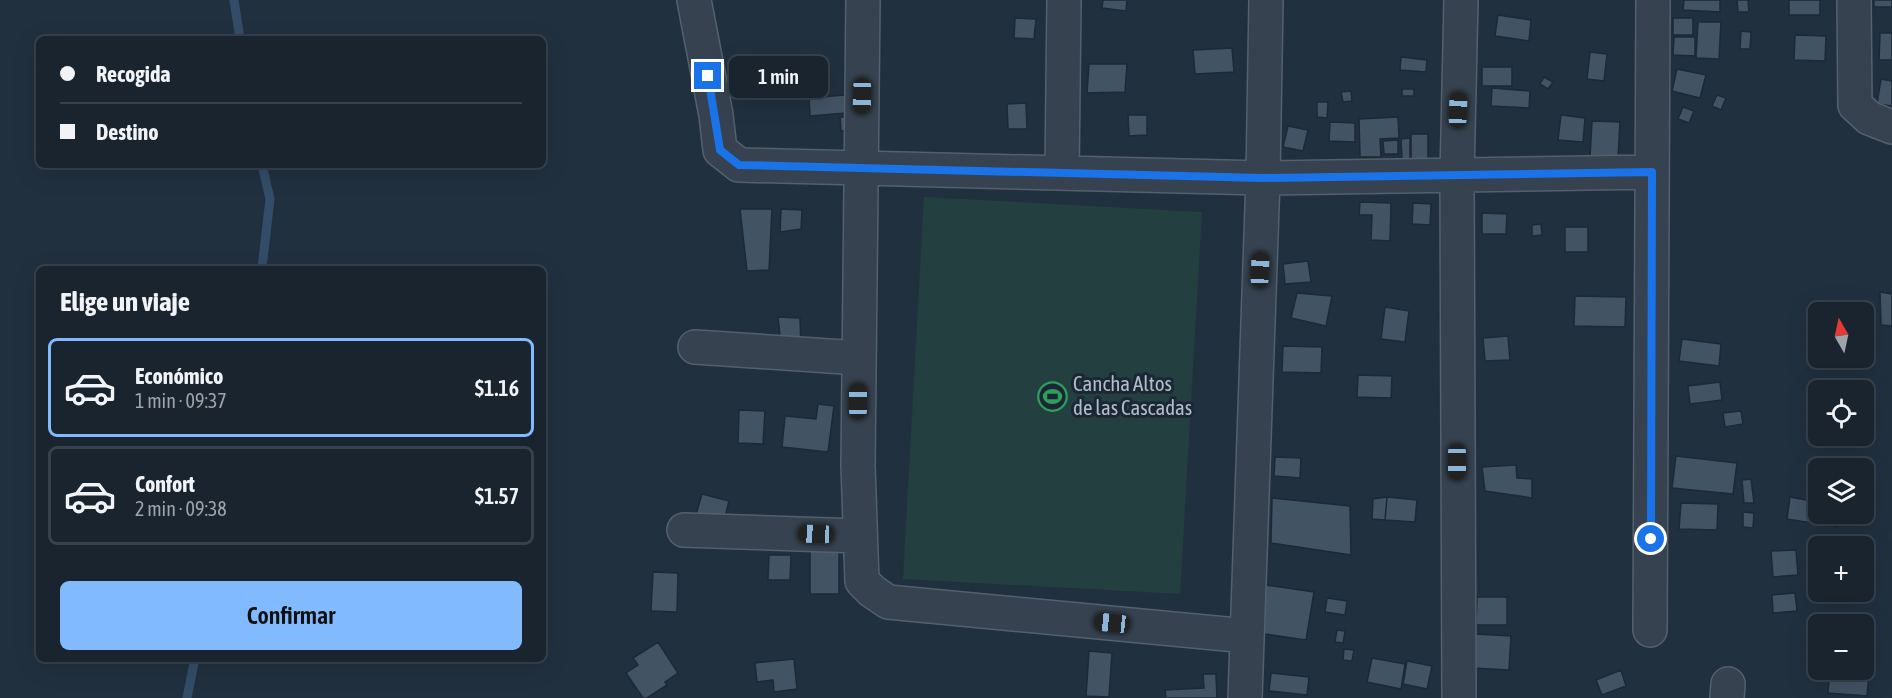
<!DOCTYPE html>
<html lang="es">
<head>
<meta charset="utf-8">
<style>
  body { margin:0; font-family:"Asap Condensed",sans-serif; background:#222c37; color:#f1f3f6; height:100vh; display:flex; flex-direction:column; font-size:22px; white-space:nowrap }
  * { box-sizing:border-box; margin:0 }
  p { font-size:20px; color:#9fa4aa }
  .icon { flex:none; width:33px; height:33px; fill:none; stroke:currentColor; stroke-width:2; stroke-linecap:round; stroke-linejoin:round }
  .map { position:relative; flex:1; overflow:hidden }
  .panel { position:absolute; left:36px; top:266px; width:510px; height:396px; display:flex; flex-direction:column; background:#19242f; border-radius:9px; box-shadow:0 6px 24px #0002,0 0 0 2px #37414b }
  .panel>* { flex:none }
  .top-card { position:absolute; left:36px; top:36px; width:510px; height:132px; border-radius:9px; box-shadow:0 6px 24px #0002,0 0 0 2px #37414b; display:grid; align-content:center; height:132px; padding:0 24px; background:#19242f }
  .needle { width:39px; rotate:351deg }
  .buttons { position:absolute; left:1808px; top:302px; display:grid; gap:12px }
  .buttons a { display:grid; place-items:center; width:66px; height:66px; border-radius:9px; background:#19242f; box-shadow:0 6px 24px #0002,0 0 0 2px #37414b; font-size:30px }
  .end { position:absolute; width:27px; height:27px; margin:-14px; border:8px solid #1a73e8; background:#fff; box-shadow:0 0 0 3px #fff }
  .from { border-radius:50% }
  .bubble { position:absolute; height:42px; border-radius:9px; background:#19242f; box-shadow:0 6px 24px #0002,0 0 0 2px #37414b; font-size:20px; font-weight:600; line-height:42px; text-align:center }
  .car { position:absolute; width:18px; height:36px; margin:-18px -9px; border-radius:8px; box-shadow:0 0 4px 2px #0007; background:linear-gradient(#222 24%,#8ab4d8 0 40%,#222 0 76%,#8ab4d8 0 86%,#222 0) }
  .top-card b { display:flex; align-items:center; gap:21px; height:57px; font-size:22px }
  .top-card b+b { border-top:2px solid #37414b }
  .top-card i { width:15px; height:15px; background:#f1f3f6 }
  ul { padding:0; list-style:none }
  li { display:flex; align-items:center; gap:18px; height:99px; margin:0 12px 9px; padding:0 12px; border:3px solid #37414b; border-radius:9px }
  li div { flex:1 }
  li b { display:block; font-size:22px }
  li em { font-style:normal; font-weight:600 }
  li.on { border-color:#82baff }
  li>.icon { width:54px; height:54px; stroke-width:1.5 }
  h2 { padding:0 24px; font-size:27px; line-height:72px }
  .cta { display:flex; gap:12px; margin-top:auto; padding:12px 24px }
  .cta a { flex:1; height:69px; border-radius:9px; background:#82baff; color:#111; font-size:24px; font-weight:600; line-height:69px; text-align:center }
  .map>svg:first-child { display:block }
  .green { fill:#233f40 }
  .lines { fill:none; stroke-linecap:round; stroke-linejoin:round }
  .stream { stroke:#334d68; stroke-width:9 }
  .building { fill:#425364; stroke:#1d2936; stroke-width:1.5 }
  .minor-casing { stroke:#54606d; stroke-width:36 }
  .minor { stroke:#36424f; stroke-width:33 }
  .route { stroke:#1a73e8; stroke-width:8 }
  .labels { text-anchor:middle; stroke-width:6; stroke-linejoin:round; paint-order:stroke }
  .poi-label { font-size:21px; fill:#b1bdca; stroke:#1b2734; text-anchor:start }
</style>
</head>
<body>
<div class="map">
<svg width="1892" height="698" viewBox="0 0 1892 698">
  <rect width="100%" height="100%" fill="#21303f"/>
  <!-- green -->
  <path class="green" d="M924 197 1202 212 1180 594 903 579Z"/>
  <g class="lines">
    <!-- stream -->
    <path class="stream" d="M234 0 240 39
      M262 165 270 199 262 268
      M187 698 195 658"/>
  </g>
  <!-- building -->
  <path class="building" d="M1103 0H1127L1126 11 1102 8Z
    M1684 0H1720V12L1683 10Z
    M1737 0H1748L1749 12H1738Z
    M1789 0H1820V15H1789Z
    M1874 0H1892V7H1874Z
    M1498 15 1531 20 1529 41 1495 36Z
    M1015 18 1036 19 1034 39 1014 38Z
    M1673 18H1693V35H1673Z
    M1698 22H1721L1719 59 1696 58Z
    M1741 31 1751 32 1750 49H1740Z
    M1880 33H1892V60H1879Z
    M1795 35 1826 36 1825 61 1794 60Z
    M1674 37H1695V56L1673 55Z
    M1232 48 1234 72 1195 74 1193 50Z
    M1590 52 1607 54 1604 81 1587 79Z
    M1401 57 1427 60 1426 72 1400 70Z
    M738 58 770 61 762 81 739 77Z
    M1089 64H1127L1125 92 1087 93Z
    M1482 67H1512V86H1482Z
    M1677 69 1706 75 1700 98 1672 91Z
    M1544 77 1553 82 1548 89 1540 84Z
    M1881 79 1892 81V106L1877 104Z
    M1492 88 1530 91 1529 108 1491 106Z
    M1402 89H1414V96H1402Z
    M1351 91 1352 101 1343 102 1341 92Z
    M845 95 846 113 810 116 809 98Z
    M1717 95 1726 98 1721 110 1712 106Z
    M1317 102H1328L1327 118 1317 117Z
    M1026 103 1027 129H1008L1007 104Z
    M1683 107 1694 111 1689 123 1678 119Z
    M1128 115H1147V135L1129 136Z
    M1561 115 1585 118 1583 142 1558 140Z
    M840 117H848V130L841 131Z
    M1398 117 1399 138 1380 139 1381 157H1360L1359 119Z
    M1592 121 1620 122 1618 158 1590 157Z
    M1330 122 1355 123V142L1329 141Z
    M1288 126 1308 130 1303 151 1283 147Z
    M1411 134H1428V161H1411Z
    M1410 138V159H1402L1401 139Z
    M1398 140V154H1384L1383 141Z
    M1360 202 1391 203 1390 241 1371 240 1372 215H1359Z
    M1413 203 1431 204 1430 225 1412 224Z
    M740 209H772L769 270 747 271Z
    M781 209 802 210 801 229 780 232Z
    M1482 213 1507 214 1506 234H1482Z
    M1541 224 1542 235 1532 236V225Z
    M1565 227H1588V252H1565Z
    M1308 261 1311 282 1285 284 1283 264Z
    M1880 292 1892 294V326L1881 325Z
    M1297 293 1332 296 1326 326 1291 318Z
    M1575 296 1626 297 1625 327 1574 326Z
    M1385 307 1409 311 1405 342 1381 339Z
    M778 317 800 318 801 347 781 344Z
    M1508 336 1510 360 1485 361 1483 338Z
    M1682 339 1721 344 1719 366 1679 361Z
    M1283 346 1322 347 1321 373 1282 372Z
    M1358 375 1392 376 1391 398 1357 397Z
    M1720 382 1722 400 1690 404 1688 386Z
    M818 404 834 406 828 452 782 447 785 416 816 419Z
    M739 410 765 411 763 444 738 443Z
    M1741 411 1743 424 1725 427 1723 413Z
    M1676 456 1737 463 1733 494 1672 488Z
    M1275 457 1301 458 1300 478 1274 476Z
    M1516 465 1517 478 1532 479V498L1485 491 1482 467Z
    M1751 479 1754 503H1744L1742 480Z
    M702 494 729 501 723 525 695 518Z
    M1387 497 1385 520 1372 519 1373 499Z
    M1387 497 1417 500 1415 522 1385 520Z
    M1790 497 1818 502V513H1839L1837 527 1787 519Z
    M1272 498 1350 506 1351 555 1271 543Z
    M1681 503 1718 504 1717 530 1679 529Z
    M1743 512 1754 513 1753 528 1743 527Z
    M810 548H839V594H810Z
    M1796 550 1798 575 1773 577 1771 551Z
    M769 555H791L790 580H768Z
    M653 572 678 573 677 612 651 611Z
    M1266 585 1314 592 1306 640 1258 633Z
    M1795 593 1797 611 1773 613 1772 595Z
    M1477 597H1507V625H1476Z
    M1327 598 1347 601 1345 615 1325 612Z
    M1337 630 1345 631 1343 643 1335 642Z
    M1475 634 1511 636 1509 670 1473 668Z
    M658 642 678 673 665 682 667 685 647 698H643L626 673 638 665 633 658Z
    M1344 649 1354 650 1352 661 1343 660Z
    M1089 651 1112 653 1109 697 1086 696Z
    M1372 658 1405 664 1401 689 1367 682Z
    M794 659 797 689 774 692 773 680 757 682 755 663Z
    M1863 659 1870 660 1867 696 1828 693 1830 669H1863Z
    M1407 661 1432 666 1427 689 1403 684Z
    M1621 670 1626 686 1602 695 1596 680Z
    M1271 673 1309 677 1307 695 1269 691Z
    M1203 674H1216L1217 698H1166L1165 690 1204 688Z"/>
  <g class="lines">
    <defs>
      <path id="minor" d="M694 0 716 115 720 150 739 165 1263 178 1652 172
        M863 0 858 465 862 581 872 591 888 602 1247 636
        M1854 0 1855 105 1869 118 1892 127
        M1062 173 1064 0
        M695 347 859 358
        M684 530 860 536
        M1650 630 1653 0
        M1245 698 1263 178 1266 0
        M1459 698 1457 177 1461 0
        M1727 698 1728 684"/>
    </defs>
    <!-- minor casing -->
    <use href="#minor" class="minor-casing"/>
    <!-- minor -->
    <use href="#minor" class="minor"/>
  </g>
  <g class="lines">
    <!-- route -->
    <path class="route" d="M708 76 720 150 739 165 1263 178 1652 172 1651 539"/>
  </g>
  <!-- icons -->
  <defs>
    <symbol id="stadium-ring" viewBox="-11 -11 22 22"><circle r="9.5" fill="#1b2734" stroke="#2e9e5b" stroke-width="1.5"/><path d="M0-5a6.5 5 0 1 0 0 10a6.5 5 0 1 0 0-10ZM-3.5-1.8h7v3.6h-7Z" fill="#2e9e5b"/></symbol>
  </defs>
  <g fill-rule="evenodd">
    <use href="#stadium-ring" x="1036" y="380" width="33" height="33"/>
  </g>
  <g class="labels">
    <!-- poi labels -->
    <g class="poi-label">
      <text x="1073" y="391">Cancha Altos<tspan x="1073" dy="24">de las Cascadas</tspan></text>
    </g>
  </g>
</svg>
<div class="buttons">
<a><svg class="needle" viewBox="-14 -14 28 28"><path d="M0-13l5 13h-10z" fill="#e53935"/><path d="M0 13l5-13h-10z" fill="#9fa4aa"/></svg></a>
<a><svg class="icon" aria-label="locate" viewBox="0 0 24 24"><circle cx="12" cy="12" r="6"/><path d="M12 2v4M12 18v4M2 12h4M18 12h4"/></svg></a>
<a><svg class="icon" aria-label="layers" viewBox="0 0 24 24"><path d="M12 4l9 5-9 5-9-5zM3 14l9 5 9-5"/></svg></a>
<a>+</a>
<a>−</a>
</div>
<i class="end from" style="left:1651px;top:539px"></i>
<i class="end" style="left:708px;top:76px"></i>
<div class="bubble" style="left:729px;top:56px;width:99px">1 min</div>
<i class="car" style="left:862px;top:96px;rotate:181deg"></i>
<i class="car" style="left:1458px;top:110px;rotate:2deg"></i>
<i class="car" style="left:1260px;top:270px;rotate:2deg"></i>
<i class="car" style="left:858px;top:401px;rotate:0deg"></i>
<i class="car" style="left:1457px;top:462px;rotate:180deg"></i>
<i class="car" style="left:816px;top:534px;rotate:272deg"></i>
<i class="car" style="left:1112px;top:623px;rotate:276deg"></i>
<div class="top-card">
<b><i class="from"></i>Recogida</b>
<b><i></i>Destino</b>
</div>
<section class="panel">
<h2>Elige un viaje</h2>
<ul>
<li class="on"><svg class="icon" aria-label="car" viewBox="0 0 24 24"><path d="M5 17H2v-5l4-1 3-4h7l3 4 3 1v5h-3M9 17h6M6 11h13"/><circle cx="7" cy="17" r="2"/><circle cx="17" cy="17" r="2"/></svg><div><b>Económico</b><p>1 min · 09:37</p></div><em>$1.16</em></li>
<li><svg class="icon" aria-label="car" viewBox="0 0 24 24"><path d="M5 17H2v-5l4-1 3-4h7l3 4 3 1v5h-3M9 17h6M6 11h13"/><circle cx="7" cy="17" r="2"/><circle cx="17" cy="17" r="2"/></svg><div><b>Confort</b><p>2 min · 09:38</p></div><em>$1.57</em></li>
</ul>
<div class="cta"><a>Confirmar</a></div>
</section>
</div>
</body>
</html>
